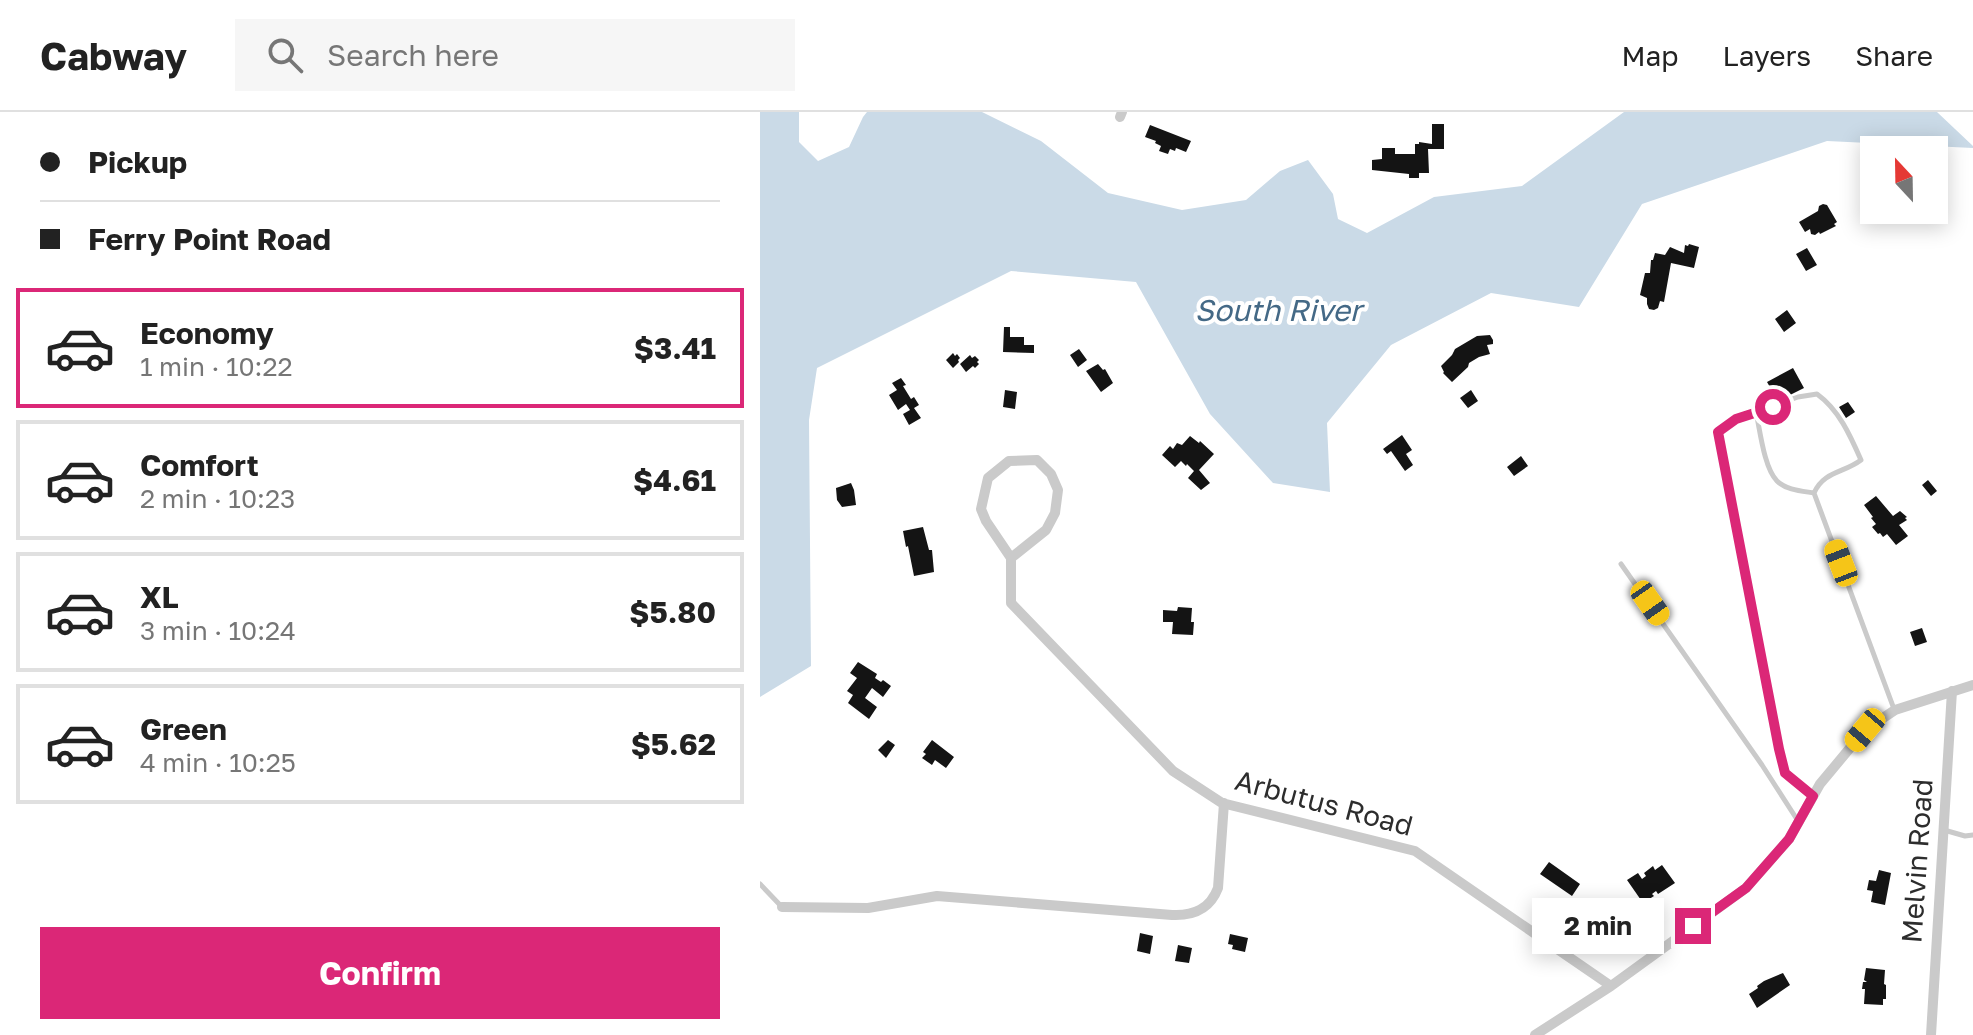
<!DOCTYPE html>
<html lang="en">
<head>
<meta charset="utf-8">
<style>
  body { margin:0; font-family:"Golos Text",sans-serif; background:#f6f6f6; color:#222; height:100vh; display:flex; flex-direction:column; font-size:30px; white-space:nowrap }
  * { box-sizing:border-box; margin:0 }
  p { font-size:26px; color:#767676 }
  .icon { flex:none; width:44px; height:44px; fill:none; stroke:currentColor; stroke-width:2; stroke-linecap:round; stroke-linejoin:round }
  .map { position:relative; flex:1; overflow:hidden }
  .drawer { display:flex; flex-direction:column; background:#fff; width:760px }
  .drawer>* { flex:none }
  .banner { display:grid; align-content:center; height:176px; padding:0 40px; background:#fff }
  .needle { width:52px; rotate:338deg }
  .tools { position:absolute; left:1100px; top:24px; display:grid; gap:16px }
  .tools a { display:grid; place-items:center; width:88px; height:88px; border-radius:0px; background:#fff; box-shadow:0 4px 20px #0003; font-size:40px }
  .end { position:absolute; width:36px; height:36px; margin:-18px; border:10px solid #db2777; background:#fff; box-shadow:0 0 0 4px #fff }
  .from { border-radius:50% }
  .bubble { position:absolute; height:56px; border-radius:0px; background:#fff; box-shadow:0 4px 20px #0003; font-size:26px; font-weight:700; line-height:56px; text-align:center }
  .car { position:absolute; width:24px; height:48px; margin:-24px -12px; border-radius:10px; box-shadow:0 0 6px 2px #0007; background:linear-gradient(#f5c518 24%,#345 0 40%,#f5c518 0 76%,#345 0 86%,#f5c518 0) }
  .banner b { display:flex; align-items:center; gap:28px; height:76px; font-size:30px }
  .banner b+b { border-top:2px solid #e0e0e0 }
  .banner i { width:20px; height:20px; background:#222 }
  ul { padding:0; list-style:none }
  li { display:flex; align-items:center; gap:24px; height:120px; margin:0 16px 12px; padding:0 24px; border:4px solid #e0e0e0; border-radius:0px }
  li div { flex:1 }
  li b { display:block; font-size:30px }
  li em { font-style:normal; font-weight:700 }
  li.current { border-color:#db2777 }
  li>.icon { width:72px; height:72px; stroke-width:1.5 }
  .cta { display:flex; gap:16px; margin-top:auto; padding:16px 40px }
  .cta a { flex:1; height:92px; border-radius:0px; background:#db2777; color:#fff; font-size:32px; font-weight:700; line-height:92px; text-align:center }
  header { display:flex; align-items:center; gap:48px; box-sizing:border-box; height:112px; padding:0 40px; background:#fff; border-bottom:2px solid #e0e0e0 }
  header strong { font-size:38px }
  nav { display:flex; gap:44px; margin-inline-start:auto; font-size:28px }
  .search { width:560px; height:72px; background:#f6f6f6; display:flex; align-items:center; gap:20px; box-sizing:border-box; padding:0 28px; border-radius:0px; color:#767676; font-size:30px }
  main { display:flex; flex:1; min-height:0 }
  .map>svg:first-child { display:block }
  .water { fill:#cadae7 }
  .building { fill:#141414 }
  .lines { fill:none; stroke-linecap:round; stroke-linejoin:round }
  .service { stroke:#cacaca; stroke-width:5 }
  .minor { stroke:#cacaca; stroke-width:10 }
  .route { stroke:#db2777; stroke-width:10 }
  .labels { text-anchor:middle; stroke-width:8; stroke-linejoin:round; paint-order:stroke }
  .street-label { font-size:28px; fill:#2d2d2d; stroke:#fff }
  .water-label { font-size:30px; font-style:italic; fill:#446986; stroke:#fff }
</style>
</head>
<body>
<header>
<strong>Cabway</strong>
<div class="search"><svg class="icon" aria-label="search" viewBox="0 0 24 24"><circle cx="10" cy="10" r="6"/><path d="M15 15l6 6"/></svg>Search here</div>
<nav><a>Map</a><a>Layers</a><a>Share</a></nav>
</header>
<main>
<section class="drawer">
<div class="banner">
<b><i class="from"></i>Pickup</b>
<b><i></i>Ferry Point Road</b>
</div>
<ul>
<li class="current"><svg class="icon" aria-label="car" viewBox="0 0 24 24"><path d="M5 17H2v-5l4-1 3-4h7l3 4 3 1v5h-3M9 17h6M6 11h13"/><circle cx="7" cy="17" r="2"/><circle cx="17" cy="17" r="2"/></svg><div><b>Economy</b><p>1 min · 10:22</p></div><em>$3.41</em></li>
<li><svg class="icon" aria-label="car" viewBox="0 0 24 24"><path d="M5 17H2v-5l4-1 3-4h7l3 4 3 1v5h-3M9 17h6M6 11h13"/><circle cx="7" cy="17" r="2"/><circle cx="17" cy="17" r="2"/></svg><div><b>Comfort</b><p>2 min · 10:23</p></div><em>$4.61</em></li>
<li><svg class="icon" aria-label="car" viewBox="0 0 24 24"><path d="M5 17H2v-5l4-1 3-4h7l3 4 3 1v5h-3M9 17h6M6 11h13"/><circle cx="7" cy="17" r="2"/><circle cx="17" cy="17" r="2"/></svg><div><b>XL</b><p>3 min · 10:24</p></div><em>$5.80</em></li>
<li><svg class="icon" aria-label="car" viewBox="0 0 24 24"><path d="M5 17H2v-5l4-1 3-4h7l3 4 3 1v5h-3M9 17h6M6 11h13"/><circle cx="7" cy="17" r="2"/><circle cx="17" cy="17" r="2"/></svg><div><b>Green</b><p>4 min · 10:25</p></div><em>$5.62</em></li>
</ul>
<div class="cta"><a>Confirm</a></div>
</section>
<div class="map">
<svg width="1213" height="923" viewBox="0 0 1213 923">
  <rect width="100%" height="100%" fill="#fff"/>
  <!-- water -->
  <path class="water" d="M0 0H39V30L58 49 89 35 103 5 107 0H222L281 29 348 81 422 98 486 88 520 59 548 48 573 82 578 107 607 121 674 85 762 74 864 0H1177L1213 34V36L1067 29 882 92 819 195 731 181 631 233 567 311 570 380 513 371 450 302 376 170 251 159 57 256 49 308 51 554 0 585Z"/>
  <!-- building -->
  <path class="building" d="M672 12H684V37H668L669 61H659V66H649V62L612 58V48L622 47V36H635V42H655V32H659V30L672 32Z
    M390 13 431 29 426 40 416 36 415 39 410 37 408 42 399 39 401 34 395 31 396 29 385 25Z
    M1063 92 1067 93 1077 110 1074 112 1076 114 1060 122 1059 120 1055 123 1051 122 1050 117 1045 120 1039 110 1058 99 1059 94Z
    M929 132 939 135 934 156 911 151 904 190 900 189 898 196 894 198 889 197 887 192V186L880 183 885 161H890L891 148H893L895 141 905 143 910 135 924 141 925 133 928 134Z
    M1047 136 1057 153 1046 159 1036 142Z
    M1027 198 1036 211 1024 220 1015 207Z
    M244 215H250V225H264V233H274V241L243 240Z
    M730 223 733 228V232L727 233 730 242 719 245 709 251 708 255 692 270 683 261 684 260 681 254 692 243 695 237 717 224Z
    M319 237 327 248 318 255 310 243Z
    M193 241 195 244 197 242 200 246 198 248 199 250 193 256 186 248Z
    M210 243 212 246 215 244 219 248 217 250 219 252 215 256 213 254 206 260 200 252Z
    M338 252 343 258 345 257 353 271 341 280 326 259Z
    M1033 256 1044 276 1018 289 1007 270Z
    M141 266 146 273 143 274 151 287 154 285 159 293 154 296 161 306 149 313 143 302 150 298 146 292 138 298 129 283 137 278 132 271Z
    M245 278 257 280 255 297 243 295Z
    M711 278 718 289 708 296 700 286Z
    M1088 290 1095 300 1086 306 1079 295Z
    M642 323 652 338 646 342 653 353 645 359 631 339 627 342 623 337Z
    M430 324 439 331 440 329 454 342 439 358 450 371 441 378 428 366 434 359 427 352 426 354 421 349 415 355 402 343 410 334 413 337 417 331 422 333Z
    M761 344 768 354 754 364 747 355Z
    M1168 368 1177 379 1171 384 1162 373Z
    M91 371 94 378 96 393 82 395 77 388 76 376Z
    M1116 384 1133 404 1140 399 1147 405 1145 406 1147 408 1139 413 1148 424 1136 433 1127 422 1123 425 1120 421 1118 422 1112 415 1116 412 1111 406 1113 405 1104 393Z
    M163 415 169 438H172L174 460 154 464 148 434 146 435 143 419Z
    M418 495 432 496 431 510H434L433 523 412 522 413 510H403V498L417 499Z
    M1162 516 1167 530 1155 534 1150 520Z
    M98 550 117 562 115 566 121 570 123 568 131 574 123 585 112 576 105 586 117 595 109 607 88 591 93 583 87 579 97 566 90 561Z
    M128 628 135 633 126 646 118 638Z
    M172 628 194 645 186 656 175 648 172 653 162 646 166 642 163 640Z
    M789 750 820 772 812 784 780 762Z
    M902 753 915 771 898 782 896 779 892 782 894 784 883 791 867 768 878 761 882 767 886 764 884 761 893 754 895 758Z
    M1119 758 1131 761 1125 793 1111 790 1113 779 1107 778 1109 768 1116 769Z
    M380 821 393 824 390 842 377 839Z
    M470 822 488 826 485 840 472 837 473 833 468 832Z
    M418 833 432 836 429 851 415 849Z
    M1106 856 1125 858 1124 872 1126 873V887H1123V893L1104 892 1105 877H1102L1103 870H1107L1104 868Z
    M1023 861 1030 873 997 896 989 882 998 876 997 874 1004 869Z"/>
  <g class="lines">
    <!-- service -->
    <path class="service" d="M996 300C1000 318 1004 356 1017 369 1026 378 1042 379 1054 381
      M861 452 1002 653 1038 709
      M1053 684 1025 661 1019 637 958 320 976 307 1038 285 1057 282C1079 298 1090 323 1101 348 1084 361 1064 359 1054 381L1134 597
      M1184 718 1205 724 1213 723
      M0 772 21 794"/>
    <!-- minor -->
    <path class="minor" d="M360 5 362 0
      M251 446 286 418 295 401 298 378 291 362 277 348 249 349 228 366 221 397 226 409 251 446V491L413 659 462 691 655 739 851 874
      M22 795 108 796 177 784 412 803C434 804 450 797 458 776L464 691
      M775 923 851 874 986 776 1029 727 1060 672 1105 618 1135 598 1213 573
      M1171 923 1192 579"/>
  </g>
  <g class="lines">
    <!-- route -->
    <path class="route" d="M933 814 986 776 1029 727 1053 684 1025 661 1019 637 958 320 976 307 1013 295"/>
  </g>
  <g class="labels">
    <!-- street labels -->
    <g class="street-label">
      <text transform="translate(564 691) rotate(15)" y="10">Arbutus Road</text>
      <text transform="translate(1157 749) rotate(-86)" y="10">Melvin Road</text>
    </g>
    <!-- water labels -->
    <g class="water-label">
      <text x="518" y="209">South River</text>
    </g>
  </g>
</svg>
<div class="tools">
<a><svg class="needle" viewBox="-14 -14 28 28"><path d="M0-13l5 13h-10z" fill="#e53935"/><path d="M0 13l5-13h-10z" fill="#767676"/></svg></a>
</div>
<i class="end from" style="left:1013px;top:295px"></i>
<i class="end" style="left:933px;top:814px"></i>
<div class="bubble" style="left:772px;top:786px;width:132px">2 min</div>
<i class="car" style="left:1081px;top:451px;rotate:339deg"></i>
<i class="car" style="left:890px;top:491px;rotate:145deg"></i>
<i class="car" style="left:1105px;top:618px;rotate:220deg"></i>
</div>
</main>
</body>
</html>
